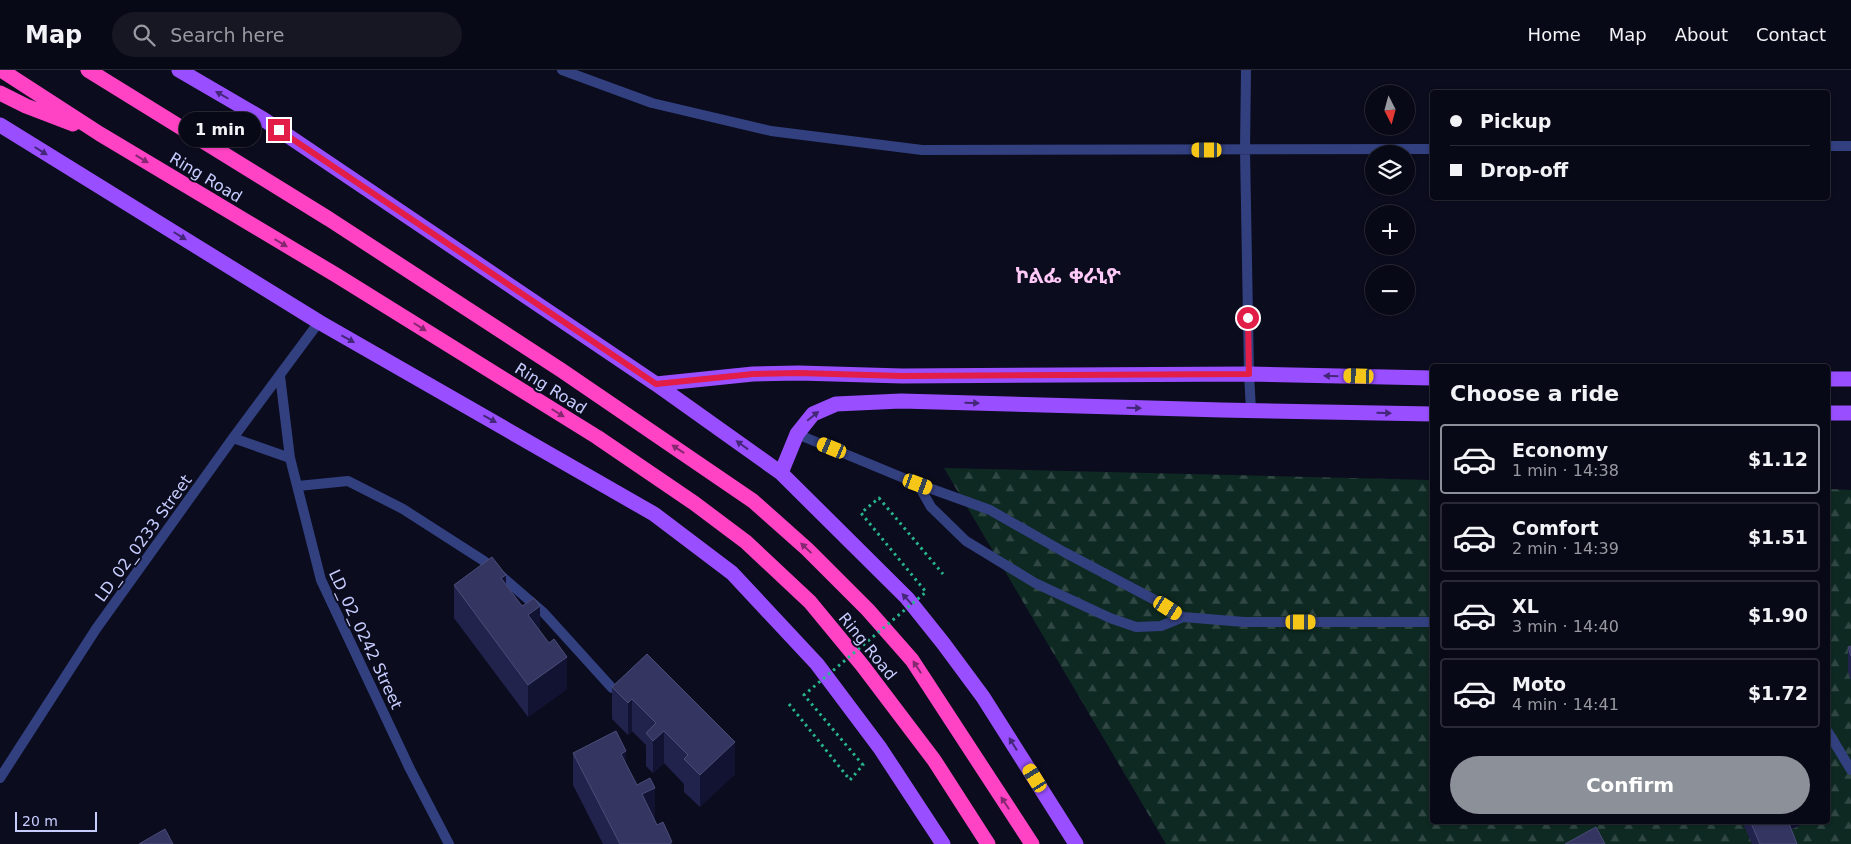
<!DOCTYPE html>
<html lang="en">
<head>
<meta charset="utf-8">
<style>
  body { margin:0; font-family:"DejaVu Sans","Noto Sans Ethiopic",sans-serif; background:#161723; color:#f1f3f6; height:100vh; display:flex; flex-direction:column; font-size:19px; white-space:nowrap }
  * { box-sizing:border-box; margin:0 }
  p { font-size:16px; color:#989aa1 }
  .icon { flex:none; width:28px; height:28px; fill:none; stroke:currentColor; stroke-width:2; stroke-linecap:round; stroke-linejoin:round }
  .map { position:relative; flex:1; overflow:hidden }
  .side { position:absolute; left:1430px; top:294px; width:400px; height:460px; display:flex; flex-direction:column; background:#080916; border-radius:5px; box-shadow:0 1px 4px #0004,0 0 0 1px #292a35 }
  .side>* { flex:none }
  .banner { position:absolute; left:1430px; top:20px; width:400px; height:110px; border-radius:5px; box-shadow:0 1px 4px #0004,0 0 0 1px #292a35; display:grid; align-content:center; height:110px; padding:0 20px; background:#080916 }
  .needle { width:32px; rotate:174deg }
  .controls { position:absolute; left:1365px; top:15px; display:grid; gap:10px }
  .controls a { display:grid; place-items:center; width:50px; height:50px; border-radius:50%; background:#080916; box-shadow:0 1px 4px #0004,0 0 0 1px #292a35; font-size:25px }
  .scale { position:absolute; left:15px; bottom:12px; width:82px; box-sizing:border-box; padding-left:5px; border:2px solid #c8cdff; border-top:0; font-size:14px; line-height:18px; white-space:nowrap; color:#c8cdff; -webkit-text-stroke:4px #0b0c1e; paint-order:stroke }
  .end { position:absolute; width:22px; height:22px; margin:-11px; border:6px solid #e11d48; background:#fff; box-shadow:0 0 0 2px #fff }
  .from { border-radius:50% }
  .bubble { position:absolute; height:35px; border-radius:18px; background:#080916; box-shadow:0 1px 4px #0004,0 0 0 1px #292a35; font-size:16px; font-weight:800; line-height:35px; text-align:center }
  .car { position:absolute; width:15px; height:30px; margin:-15px -8px; border-radius:6px; box-shadow:0 0 4px 1px #0007; background:linear-gradient(#f5c518 24%,#345 0 40%,#f5c518 0 76%,#345 0 86%,#f5c518 0) }
  .banner b { display:flex; align-items:center; gap:18px; height:48px; font-size:19px }
  .banner b+b { border-top:1px solid #292a35 }
  .banner i { width:12px; height:12px; background:#f1f3f6 }
  ul { padding:0; list-style:none }
  li { display:flex; align-items:center; gap:15px; height:70px; margin:0 10px 8px; padding:0 10px; border:2px solid #292a35; border-radius:5px }
  li div { flex:1 }
  li b { display:block; font-size:19px }
  li em { font-style:normal; font-weight:800 }
  li.on { border-color:#8c9099 }
  li>.icon { width:45px; height:45px; stroke-width:1.5 }
  h2 { padding:0 20px; font-size:22px; line-height:60px }
  .primary-button { display:flex; gap:10px; margin-top:auto; padding:10px 20px }
  .primary-button a { flex:1; height:58px; border-radius:30px; background:#8c9099; color:#fff; font-size:20px; font-weight:800; line-height:58px; text-align:center }
  header { display:flex; align-items:center; gap:30px; box-sizing:border-box; height:70px; padding:0 25px; background:#080916; border-bottom:1px solid #292a35 }
  header strong { font-size:24px }
  nav { display:flex; gap:28px; margin-inline-start:auto; font-size:18px }
  .search { width:350px; height:45px; background:#161723; display:flex; align-items:center; gap:12px; box-sizing:border-box; padding:0 18px; border-radius:28px; color:#989aa1; font-size:19px }
  .map>svg:first-child { display:block }
  .forest { fill:url(#forest-firs) }
  .lines { fill:none; stroke-linecap:round; stroke-linejoin:round }
  .lane { stroke:#334080; stroke-width:10 }
  .street { stroke:#334080; stroke-width:10 }
  .primary { stroke:#994fff; stroke-width:15 }
  .highway { stroke:#ff43c4; stroke-width:15 }
  .path-bridge { stroke:#27b58e; stroke-width:3; stroke-dasharray:2.5 4; stroke-linecap:butt }
  .wall { fill:#22234d }
  .shaded-wall { fill:#121232 }
  .building { fill:#343560; stroke:#4b4d79 }
  .oneway { fill:#442778 }
  .oneway2 { fill:#852871 }
  .route { stroke:#e11d48; stroke-width:6 }
  .labels { text-anchor:middle; stroke-width:4; stroke-linejoin:round; paint-order:stroke }
  .street-label { font-size:16px; fill:#c8cdff; stroke:#0b0c1e }
  .district-label { font-size:21px; font-weight:bold; fill:#ffcaf7; stroke:#0b0c1e }
</style>
</head>
<body>
<header>
<strong>Map</strong>
<div class="search"><svg class="icon" aria-label="search" viewBox="0 0 24 24"><circle cx="10" cy="10" r="6"/><path d="M15 15l6 6"/></svg>Search here</div>
<nav><a>Home</a><a>Map</a><a>About</a><a>Contact</a></nav>
</header>
<div class="map">
<svg width="1851" height="774" viewBox="0 0 1851 774">
  <defs>
    <pattern id="forest-firs" width="22" height="20" patternUnits="userSpaceOnUse" patternTransform="scale(1.25)"><rect width="22" height="20" fill="#0e2922"/><path d="M5 1l3.5 6h-7zM16 11l3.5 6h-7z" fill="#304743"/></pattern>
  </defs>
  <rect width="100%" height="100%" fill="#0b0c1e"/>
  <!-- forest -->
  <path class="forest" d="M944 398 1432 410V751H1828V419L1851 420V774H1166Z"/>
  <g class="lines">
    <!-- lane -->
    <path class="lane" d="M797 364 918 414 990 440 1064 482 1153 529 1183 547 1244 552H1432
      M918 414 931 437 966 471 1035 513 1110 548 1136 557 1161 556 1183 547
      M298 416 348 411 403 439 484 491 544 543 612 618
      M1828 662 1851 700"/>
    <!-- street -->
    <path class="street" d="M562 0 652 33 771 61 922 80 1432 79
      M1246 0 1245 80 1249 304 1251 340
      M1828 76H1851
      M280 306 290 388 321 510 410 699 449 774
      M233 368 290 388
      M0 708 96 559 233 368 319 252"/>
    <!-- primary -->
    <path class="primary" d="M179 0 263 49 656 314 781 403 907 528 943 573 983 627 1076 774
      M0 55 319 252 654 444 732 503 817 594 880 678 943 774
      M1828 309H1851
      M656 314 753 304 799 303 902 306 1249 304 1432 308
      M1828 343H1851
      M781 403 797 364 813 344 836 334 901 331 1222 340 1432 344"/>
    <!-- highway -->
    <path class="highway" d="M1 0 100 64 336 205 597 367 694 433 746 472 810 532 862 595 934 690 988 774
      M88 0 329 149 561 300 753 431 807 479 868 540 912 590 1032 774
      M0 23 26 36 73 54"/>
    <!-- path-bridge -->
    <path class="path-bridge" d="M789 634 850 710 863 695 804 625 926 522 861 443 879 428 943 504"/>
  </g>
  <!-- wall -->
  <path class="wall" d="M506 514 540 561 567 619 528 647 454 548V515Z
    M1851 576V611L1848 602V577Z
    M647 584 735 704 700 737 684 722V714L664 693 653 703 646 696V675L632 661 628 665 612 649V617Z
    M573 683 626 694 657 755 672 774H603L573 715Z
    M1742 751H1809V752L1791 759 1797 774H1752Z"/>
  <!-- shaded-wall -->
  <path class="shaded-wall" d="M506 505V537L501 508Z
    M540 536V568L528 545Z
    M567 587V619L528 647V615Z
    M632 629V661L628 665V633Z
    M664 661V693L653 703V671Z
    M735 672V704L700 737V705Z
    M626 681V714L621 684Z
    M655 718V750L642 724Z
    M1784 751H1809V752L1784 762Z"/>
  <!-- building -->
  <path class="building" d="M492 487 506 505 501 508 522 536 534 528 540 536 528 545 549 573 554 569 567 587 528 615 454 515Z
    M1851 576V586L1848 577Z
    M647 584 735 672 700 705 684 689 688 685 664 661 653 671 646 663 656 653 632 629 628 633 612 617Z
    M616 661 626 681 621 684 637 715 650 708 655 718 642 724 657 755 663 752 672 772 669 774H620L573 683Z
    M1750 751H1788L1797 774H1760Z
    M1596 757 1605 774H1565Z
    M165 759 173 774H139Z"/>
  <!-- one-way arrows -->
  <defs><path id="oneway-solid" d="M-6-.8H1V-3.2L6.5 0L1 3.2V.8H-6Z" transform="scale(1.25)"/></defs>
  <g class="oneway">
    <use href="#oneway-solid" transform="translate(222 25) rotate(-150)"/>
    <use href="#oneway-solid" transform="translate(41 81) rotate(32)"/>
    <use href="#oneway-solid" transform="translate(180 166) rotate(32)"/>
    <use href="#oneway-solid" transform="translate(348 269) rotate(29)"/>
    <use href="#oneway-solid" transform="translate(1331 306) rotate(-179)"/>
    <use href="#oneway-solid" transform="translate(972 333) rotate(2)"/>
    <use href="#oneway-solid" transform="translate(1134 338) rotate(2)"/>
    <use href="#oneway-solid" transform="translate(1384 343) rotate(1)"/>
    <use href="#oneway-solid" transform="translate(813 346) rotate(-39)"/>
    <use href="#oneway-solid" transform="translate(490 349) rotate(29)"/>
    <use href="#oneway-solid" transform="translate(742 375) rotate(-144)"/>
    <use href="#oneway-solid" transform="translate(907 529) rotate(-132)"/>
    <use href="#oneway-solid" transform="translate(1013 674) rotate(-122)"/>
  </g>
  <g class="oneway2">
    <use href="#oneway-solid" transform="translate(142 89) rotate(31)"/>
    <use href="#oneway-solid" transform="translate(281 173) rotate(31)"/>
    <use href="#oneway-solid" transform="translate(420 257) rotate(32)"/>
    <use href="#oneway-solid" transform="translate(558 343) rotate(32)"/>
    <use href="#oneway-solid" transform="translate(678 379) rotate(-146)"/>
    <use href="#oneway-solid" transform="translate(806 478) rotate(-137)"/>
    <use href="#oneway-solid" transform="translate(917 597) rotate(-123)"/>
    <use href="#oneway-solid" transform="translate(1005 733) rotate(-123)"/>
  </g>
  <g class="lines">
    <!-- route -->
    <path class="route" d="M279 60 656 314 753 304 799 303 902 306 1249 304 1248 248"/>
  </g>
  <g class="labels">
    <!-- street labels -->
    <g class="street-label">
      <text transform="translate(206 107) rotate(31)" y="6">Ring Road</text>
      <text transform="translate(551 318) rotate(32)" y="6">Ring Road</text>
      <text transform="translate(143 468) rotate(-54)" y="6">LD_02_0233 Street</text>
      <text transform="translate(366 569) rotate(65)" y="6">LD_02_0242 Street</text>
      <text transform="translate(868 576) rotate(51)" y="6">Ring Road</text>
    </g>
    <!-- district labels -->
    <g class="district-label">
      <text x="1068" y="213">ኮልፌ ቀራኒዮ</text>
    </g>
  </g>
</svg>
<div class="controls">
<a><svg class="needle" viewBox="-14 -14 28 28"><path d="M0-13l5 13h-10z" fill="#e53935"/><path d="M0 13l5-13h-10z" fill="#989aa1"/></svg></a>
<a><svg class="icon" aria-label="layers" viewBox="0 0 24 24"><path d="M12 4l9 5-9 5-9-5zM3 14l9 5 9-5"/></svg></a>
<a>+</a>
<a>−</a>
</div>
<div class="scale">20 m</div>
<i class="end from" style="left:1248px;top:248px"></i>
<i class="end" style="left:279px;top:60px"></i>
<div class="bubble" style="left:179px;top:42px;width:82px">1 min</div>
<i class="car" style="left:1207px;top:80px;rotate:270deg"></i>
<i class="car" style="left:1359px;top:306px;rotate:272deg"></i>
<i class="car" style="left:832px;top:378px;rotate:292deg"></i>
<i class="car" style="left:918px;top:414px;rotate:110deg"></i>
<i class="car" style="left:1168px;top:538px;rotate:122deg"></i>
<i class="car" style="left:1301px;top:552px;rotate:90deg"></i>
<i class="car" style="left:1035px;top:708px;rotate:328deg"></i>
<div class="banner">
<b><i class="from"></i>Pickup</b>
<b><i></i>Drop-off</b>
</div>
<section class="side">
<h2>Choose a ride</h2>
<ul>
<li class="on"><svg class="icon" aria-label="car" viewBox="0 0 24 24"><path d="M5 17H2v-5l4-1 3-4h7l3 4 3 1v5h-3M9 17h6M6 11h13"/><circle cx="7" cy="17" r="2"/><circle cx="17" cy="17" r="2"/></svg><div><b>Economy</b><p>1 min · 14:38</p></div><em>$1.12</em></li>
<li><svg class="icon" aria-label="car" viewBox="0 0 24 24"><path d="M5 17H2v-5l4-1 3-4h7l3 4 3 1v5h-3M9 17h6M6 11h13"/><circle cx="7" cy="17" r="2"/><circle cx="17" cy="17" r="2"/></svg><div><b>Comfort</b><p>2 min · 14:39</p></div><em>$1.51</em></li>
<li><svg class="icon" aria-label="car" viewBox="0 0 24 24"><path d="M5 17H2v-5l4-1 3-4h7l3 4 3 1v5h-3M9 17h6M6 11h13"/><circle cx="7" cy="17" r="2"/><circle cx="17" cy="17" r="2"/></svg><div><b>XL</b><p>3 min · 14:40</p></div><em>$1.90</em></li>
<li><svg class="icon" aria-label="car" viewBox="0 0 24 24"><path d="M5 17H2v-5l4-1 3-4h7l3 4 3 1v5h-3M9 17h6M6 11h13"/><circle cx="7" cy="17" r="2"/><circle cx="17" cy="17" r="2"/></svg><div><b>Moto</b><p>4 min · 14:41</p></div><em>$1.72</em></li>
</ul>
<div class="primary-button"><a>Confirm</a></div>
</section>
</div>
</body>
</html>
